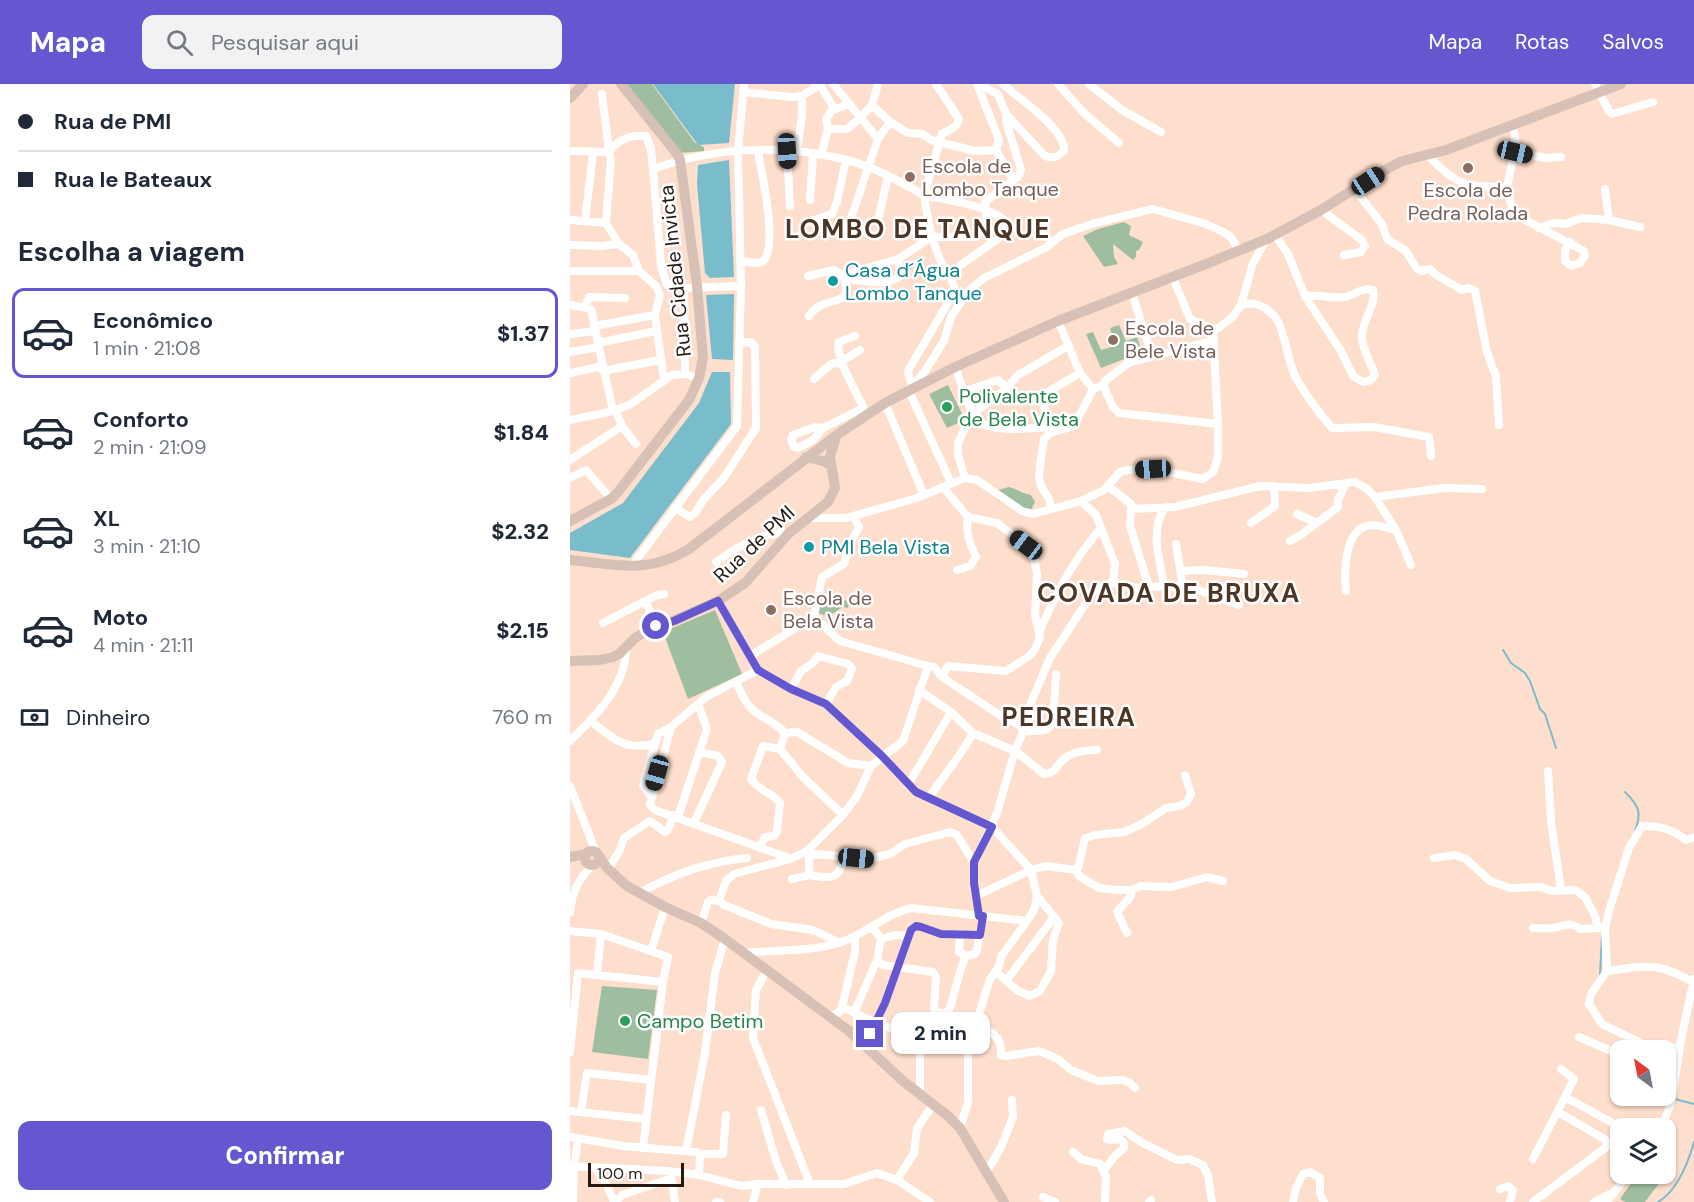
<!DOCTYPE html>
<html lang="pt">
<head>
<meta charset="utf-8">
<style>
  body { margin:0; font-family:"DM Sans",sans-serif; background:#f2f2f3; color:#1f2937; height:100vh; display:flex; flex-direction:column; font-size:22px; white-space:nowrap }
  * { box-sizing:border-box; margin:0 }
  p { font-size:20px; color:#747a83 }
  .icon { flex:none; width:33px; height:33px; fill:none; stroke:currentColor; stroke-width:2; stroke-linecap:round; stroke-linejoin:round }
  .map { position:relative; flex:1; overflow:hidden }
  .details { display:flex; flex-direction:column; background:#fff; width:570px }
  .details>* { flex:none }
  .hud { display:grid; align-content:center; height:132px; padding:0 18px; background:#fff }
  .needle { width:39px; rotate:328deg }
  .buttons { position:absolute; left:1040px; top:956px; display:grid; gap:12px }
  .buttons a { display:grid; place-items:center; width:66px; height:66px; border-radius:12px; background:#fff; box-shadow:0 2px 4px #0004; font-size:30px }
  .scale { position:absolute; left:18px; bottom:15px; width:96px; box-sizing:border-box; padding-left:6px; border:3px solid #241913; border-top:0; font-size:16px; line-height:21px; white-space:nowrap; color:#241913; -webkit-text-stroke:4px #fff; paint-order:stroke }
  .end { position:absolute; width:27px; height:27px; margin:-14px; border:8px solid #6557d0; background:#fff; box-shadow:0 0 0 3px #fff }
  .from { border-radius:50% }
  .bubble { position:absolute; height:42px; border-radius:12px; background:#fff; box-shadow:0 2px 4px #0004; font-size:20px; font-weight:800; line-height:42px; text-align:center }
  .car { position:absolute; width:18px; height:36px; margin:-18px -9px; border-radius:8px; box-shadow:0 0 4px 2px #0007; background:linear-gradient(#222 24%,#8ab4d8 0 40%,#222 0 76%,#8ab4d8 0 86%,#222 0) }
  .hud b { display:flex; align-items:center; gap:21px; height:57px; font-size:22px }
  .hud b+b { border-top:2px solid #e0e1e3 }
  .hud i { width:15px; height:15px; background:#1f2937 }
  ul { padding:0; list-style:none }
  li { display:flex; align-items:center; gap:18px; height:90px; margin:0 12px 9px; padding:0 6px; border:3px solid transparent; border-radius:12px }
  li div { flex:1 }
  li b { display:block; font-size:22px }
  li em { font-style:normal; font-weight:800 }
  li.on { border-color:#6557d0 }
  li>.icon { width:54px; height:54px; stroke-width:1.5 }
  h2 { padding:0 18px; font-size:27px; line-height:72px }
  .pay { display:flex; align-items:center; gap:15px; height:66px; padding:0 18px; font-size:22px }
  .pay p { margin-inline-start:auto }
  .action { display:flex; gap:12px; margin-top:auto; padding:12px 18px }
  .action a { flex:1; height:69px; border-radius:12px; background:#6557d0; color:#fff; font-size:24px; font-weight:800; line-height:69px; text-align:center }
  header { display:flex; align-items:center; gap:36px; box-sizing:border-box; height:84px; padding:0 30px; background:#6557d0; color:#fff }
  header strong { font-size:28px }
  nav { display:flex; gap:33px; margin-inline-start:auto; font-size:21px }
  .search { width:420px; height:54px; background:#f2f2f3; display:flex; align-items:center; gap:15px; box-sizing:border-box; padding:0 21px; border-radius:12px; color:#747a83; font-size:22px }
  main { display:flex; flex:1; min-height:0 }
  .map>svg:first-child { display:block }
  .green { fill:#9ebe9f }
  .water { fill:#79bccc }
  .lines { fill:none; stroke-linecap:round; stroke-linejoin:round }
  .stream { stroke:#79bccc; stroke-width:2 }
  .street { stroke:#fff; stroke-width:8 }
  .secondary { stroke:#d7c1b6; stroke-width:10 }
  .route { stroke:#6557d0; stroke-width:8 }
  .education-dot { fill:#8d6e63; stroke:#fff; stroke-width:2 }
  .culture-dot { fill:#0f9aa8; stroke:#fff; stroke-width:2 }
  .leisure-dot { fill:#2e9e5b; stroke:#fff; stroke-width:2 }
  .labels { text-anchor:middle; stroke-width:5; stroke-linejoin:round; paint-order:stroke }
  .education-label { font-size:20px; fill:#785e54; stroke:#fff; text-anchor:start }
  .culture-label { font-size:20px; fill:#0d838f; stroke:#fff; text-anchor:start }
  .street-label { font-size:20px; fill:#241913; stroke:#fff }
  .leisure-label { font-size:20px; fill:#27864d; stroke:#fff; text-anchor:start }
  .district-label { font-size:26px; font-weight:bold; letter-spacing:1.5px; fill:#4e3627; stroke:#fff }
</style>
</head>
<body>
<header>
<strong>Mapa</strong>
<div class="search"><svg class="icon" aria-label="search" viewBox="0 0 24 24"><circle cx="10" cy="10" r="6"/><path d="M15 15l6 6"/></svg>Pesquisar aqui</div>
<nav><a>Mapa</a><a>Rotas</a><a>Salvos</a></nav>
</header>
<main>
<section class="details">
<div class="hud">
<b><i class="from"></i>Rua de PMI</b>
<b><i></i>Rua le Bateaux</b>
</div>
<h2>Escolha a viagem</h2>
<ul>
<li class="on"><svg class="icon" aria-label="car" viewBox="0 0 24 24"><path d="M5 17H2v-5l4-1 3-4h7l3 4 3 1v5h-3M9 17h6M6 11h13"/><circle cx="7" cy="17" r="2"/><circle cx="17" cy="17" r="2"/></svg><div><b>Econômico</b><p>1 min · 21:08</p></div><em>$1.37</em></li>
<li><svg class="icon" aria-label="car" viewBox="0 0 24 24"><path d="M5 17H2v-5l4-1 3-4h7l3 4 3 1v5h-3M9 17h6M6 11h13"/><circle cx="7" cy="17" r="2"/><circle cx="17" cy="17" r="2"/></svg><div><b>Conforto</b><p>2 min · 21:09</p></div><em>$1.84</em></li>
<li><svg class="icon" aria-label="car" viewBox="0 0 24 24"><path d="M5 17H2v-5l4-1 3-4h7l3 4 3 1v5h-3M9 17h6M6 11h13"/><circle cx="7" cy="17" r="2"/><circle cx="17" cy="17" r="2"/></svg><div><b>XL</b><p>3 min · 21:10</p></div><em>$2.32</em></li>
<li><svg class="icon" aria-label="car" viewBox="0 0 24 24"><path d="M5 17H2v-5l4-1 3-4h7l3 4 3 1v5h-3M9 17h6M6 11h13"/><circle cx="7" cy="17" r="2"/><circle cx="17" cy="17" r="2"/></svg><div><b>Moto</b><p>4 min · 21:11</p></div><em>$2.15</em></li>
</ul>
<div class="pay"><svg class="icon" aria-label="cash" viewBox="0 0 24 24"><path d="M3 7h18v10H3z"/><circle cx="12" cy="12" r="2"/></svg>Dinheiro<p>760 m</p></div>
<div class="action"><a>Confirmar</a></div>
</section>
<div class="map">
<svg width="1124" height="1118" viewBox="0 0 1124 1118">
  <rect width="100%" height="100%" fill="#fedecc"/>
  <!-- green -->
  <path class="green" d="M56 0H82L125 59 134 63V67L109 69Z
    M554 138 561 142 559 151 573 158 569 166 566 167V173L563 176 543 160 544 173 548 180 534 183 513 152 528 145Z
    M549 241 556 257 567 253 572 268 531 284 516 250 523 248 531 266 545 262 540 244Z
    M378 301 395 336 377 344 359 310Z
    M439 403C447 405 452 410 461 411L465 418 461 426 435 420 427 415 428 406Z
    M248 509 251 511 252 516 266 513 280 518 278 524 273 523C258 532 260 535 243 526L238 513Z
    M145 526 172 590 118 615 93 548Z
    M32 902 87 906 78 975 22 968Z
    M1068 1089H1089L1094 1093 1075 1118H1055L1050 1115Z"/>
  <!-- water -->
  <path class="water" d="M83 0H165L159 59 128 61Z
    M159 76 164 193 140 194 135 189 127 100 128 81Z
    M164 210 163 276 142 275 136 211Z
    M142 288H160L161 340 60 474 0 466V449L53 419 129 319Z"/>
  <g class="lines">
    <!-- stream -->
    <path class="stream" d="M933 566 941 579 955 589 960 597 970 625 975 630 986 664
      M1055 708C1069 722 1072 728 1065 747
      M1030 891 1032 852
      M1095 967 1100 975 1097 1008 1100 1012
      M1105 1015 1124 1020
      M1088 1118C1107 1107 1118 1079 1124 1058"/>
    <!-- street -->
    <path class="street" d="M263 0 308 55
      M366 0 389 35 386 42 372 50 354 111C375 116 416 121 433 135 437 139 437 143 436 149L378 190
      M408 0 428 10 436 30 475 72C484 75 487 73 494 67 496 44 448 15 433 0
      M488 0 514 29 549 59
      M519 0 552 26 591 48
      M1025 0 1039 27 1042 30 1083 18
      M250 1 264 24
      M173 8 223 13 232 12 251 0
      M436 30V37L451 86 448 93 442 96
      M320 38 338 49 353 50 361 56 405 67 426 66
      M258 45 256 36 261 27 279 20
      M0 67 39 68 32 10
      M217 67 220 122
      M227 67 232 32V12
      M945 68 976 74 991 73
      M251 71 258 45H277L290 34 302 21
      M858 72C890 103 893 102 937 103L942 126 946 131 1014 167 1015 172 1010 179 1001 182 995 177V166L1000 158
      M937 103 946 61 943 41
      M1035 105 1039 136
      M785 106 812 140 817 155 836 167 847 185 851 187 860 185C869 196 880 197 891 206L899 204 905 207 917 268 926 293 929 341
      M240 116 243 70
      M751 126 792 156 795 162 791 168 774 171
      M309 132 318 92
      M0 136 36 139
      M15 137 23 69
      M235 139 262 130 267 118 276 76
      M969 144 984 139 995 140 1012 134 1039 136 1070 143
      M294 147 284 140 281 134 308 55 320 38 302 21 308 0
      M705 151 718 170 735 212 771 267 783 292 793 298 801 296 805 291C801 279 793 267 792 254 791 237 807 221 803 206 791 203 786 211 775 213 762 215 749 210 735 212
      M49 160 63 171 69 187 86 202 90 211 85 231
      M0 161 31 162 49 160 36 139 41 75 39 68C48 55 60 51 76 52L81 65 83 85
      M170 177C176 177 189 181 193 177 209 163 191 87 188 67
      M0 187H69
      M238 192 264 186 273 191 328 175 362 153H404C418 146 417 131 415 118L442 97V94L426 66 429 56 407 0
      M275 195C292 196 318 204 331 191L328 175
      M171 202 168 66 174 0
      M114 204 115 290
      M562 209 582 272
      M0 221 21 225 29 263
      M671 221C688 215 706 228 711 245 717 261 718 278 726 294 736 311 749 329 762 344L804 343 859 353 861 372
      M15 223 19 213 55 214
      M239 232C254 208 286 228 273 191
      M488 237 510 289 523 305
      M24 242 85 231 94 297
      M643 248 663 233 671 221 683 179 696 156
      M0 250 26 247
      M285 252 269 258 268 263 271 278 290 266
      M644 256 558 279 535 297 533 301 543 323 549 329 648 340
      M28 259 86 247
      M0 268 29 263 43 327
      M385 283C391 297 399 329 410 338 423 349 463 344 479 343
      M33 287 90 276
      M0 289 32 282
      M244 295 261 280 271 278 295 327
      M342 303 355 287 374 257 381 233 398 207 414 194 475 164 493 150 525 139 583 125 636 140 653 148 661 153 669 167
      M339 307 381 399
      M395 307 428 296 437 304
      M472 311 480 348
      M461 318 510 289
      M315 319 354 411
      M46 327 52 342 66 360
      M0 336 43 327 61 320 102 291 115 290 129 294
      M253 344 245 343 223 351 221 355 224 363 228 364 243 356 253 344 293 324
      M0 376 52 342
      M0 394 16 386 41 415
      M395 394 388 371V359L396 342 404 329 437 304 448 291 498 262
      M538 402 561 420 560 442 579 503
      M373 403 398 433 427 439 456 461 464 474 467 490 465 531 470 554 464 567 458 573 436 587 378 582 372 593 428 630 451 642 453 648 445 667 427 729 404 779V799L409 832
      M805 413 875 404 912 405
      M511 417 526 431 545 480 543 499
      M105 424 120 433 125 429 134 415 153 395 186 344 185 263 181 258 169 259
      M481 425C480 410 474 411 470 399 467 390 473 366 474 355L480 349 504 342 523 305 533 301
      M562 425 605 423 690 402 739 404 785 398 796 404 805 413 826 446 841 481
      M727 430 747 439
      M239 434H276L347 414 395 394 407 396 452 427 463 430 511 417 534 406 550 388 558 386 583 385 633 395 643 388 648 373V340L643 248 638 243 620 235 603 194
      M681 439 705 422 704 402
      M720 457 732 450 768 423V416L775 400
      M606 460 613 504
      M146 478C165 465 194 445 218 450
      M61 483 167 342 171 202 114 204 97 201 91 182 83 85C150 61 228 59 296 82 316 89 335 101 354 111 357 132 361 153 369 173 373 185 384 194 385 207L339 285 338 289 343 305
      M387 486 400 482 406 473C400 459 395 448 398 433
      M610 487 634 486 674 490
      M594 502C590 474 579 448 595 423
      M776 507C774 488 774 442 802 441 809 441 819 445 826 446
      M148 517 188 586 221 605 256 620 312 672 346 708 422 743 461 786 467 812 464 826 457 837 432 871 428 884 420 895 398 965V1018L390 1044
      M76 518 86 542
      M244 533 252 493 274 480 279 462 289 443 283 432
      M33 539 87 511 94 510
      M469 549C484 512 505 474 531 444
      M180 572 244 533 270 557 358 582
      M188 586 136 613 101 643 80 721 85 726 219 774
      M166 598C170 606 174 617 180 623 191 635 204 636 215 649L210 665 193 662 181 695C191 709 204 709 210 719L207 748 204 752 195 753 189 764
      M221 605 231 587 243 579 248 572 278 580 282 585 277 597 266 603 256 620
      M349 606 381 628 403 649 445 667 474 690C486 689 485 683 493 676 502 667 516 666 527 666
      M21 637C42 654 55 667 84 660
      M451 642 480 574 522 510 533 501 543 499 568 504 594 502 625 505 669 521
      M453 648 476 646 483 639 486 590
      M215 649 227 648 278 679 301 682
      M0 657C25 633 57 601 56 563
      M210 665 233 693 273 731
      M978 687 981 737 991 806
      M338 701 381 628
      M0 702 26 768
      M81 712 73 701 88 650 101 643
      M359 714C373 692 391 672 403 649
      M108 733 137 645 128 620
      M124 739 152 678 148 672 129 668
      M238 768 240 791C260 795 271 796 273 773
      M239 773 246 770 299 775 320 770 335 760 380 748 387 751 404 779
      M864 774 885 771 896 775 920 797 940 804 971 803 982 807 1005 806 1015 813 1025 832 1028 844
      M38 785 49 768 54 754 80 737 95 748 98 746 104 731
      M506 786 509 792 529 804 547 806H561L571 802 602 803 637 793 653 797
      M222 795 240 791
      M69 809C104 790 137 778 177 774
      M406 812 461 786 476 782 506 786 509 781 515 754 525 751 554 748 572 740 596 724 610 722 617 718 621 710 615 691
      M149 817 154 821 201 840 243 846 270 859
      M0 828C2 808 8 795 23 781
      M131 839 138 818 140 816 149 817 156 797 164 790 220 775 237 767 273 731 287 712 301 682 333 657 358 582 364 583 372 593
      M302 843 311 855 307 876 313 881 363 888 366 893 364 925 369 929V941
      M963 844C969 844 977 845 983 844 994 843 999 836 1010 845L1031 844
      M0 847 31 850 98 873 93 898 73 1064
      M557 849 547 828 561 812V806
      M390 850 389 868 396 872
      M311 855 326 851 338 852
      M81 867 95 823
      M174 869C204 866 242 868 271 858 296 850 315 830 341 824L457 837
      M197 886 186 906 183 954 240 1100
      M1037 887 1021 910 1019 920 1032 940 1075 961 1109 964
      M426 888 448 907 460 912 470 907 481 887 483 856 489 839 467 812
      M27 890 31 850
      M436 897 484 833
      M1123 898C1086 877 1077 882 1037 887L1035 845 1039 827 1059 764 1072 742C1090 742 1102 745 1116 756L1124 753
      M272 923 285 868V852
      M284 929 307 876
      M369 929 378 928C386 910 387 890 396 872L405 870 407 866 413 832
      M260 932 269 929 272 923C292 932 312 944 333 946 350 948 363 940 379 938 392 936 423 944 429 957 431 960 431 967 431 971L435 972 469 967 488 975 501 986 528 997 553 996 560 999 565 1004
      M1009 953 1050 971
      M294 961 315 919 341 846 346 842 371 850 409 851
      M0 968 8 889 93 898
      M991 985 1004 995 995 1013 1052 1044
      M350 1011V960L353 945
      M191 1026 206 1077 216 1101
      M0 1027 76 1035
      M11 1028 17 989 81 996
      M1091 1044 1101 1019 1111 956 1124 895
      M0 1053 53 1062 126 1068 130 1070 129 1091
      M116 1067 135 969 145 889 155 855
      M503 1068 511 1075 530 1080 536 1093 535 1118
      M130 1070H153L156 1031
      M963 1075 995 1013
      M0 1082 97 1087 129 1091 171 1102 188 1100H274L307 1089 327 1096 344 1069 347 1044 363 1021
      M26 1084 37 1101 44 1118
      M534 1086 545 1072 554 1064V1059L550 1055 542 1056 537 1055 538 1050 555 1047 571 1058 607 1076 619 1075 633 1081 638 1092 642 1118
      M416 1089 431 1063 443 1033 442 1016
      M327 1096 360 1118
      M930 1105 938 1102 943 1106 940 1118
      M473 1113 485 1118
      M3 1118 4 1083 8 1054
      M46 1118 52 1111 99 1095H102L105 1118
      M146 1118H150
      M183 1118 188 1100
      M579 1118 581 1116
      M723 1118 726 1104 733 1090 740 1088 750 1094V1109L754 1118
      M963 1118 1035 1064 1038 1060 1036 1056 988 1028
      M1024 1118 1042 1109
      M1037 1118 1059 1089"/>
    <!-- secondary -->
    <path class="secondary" d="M0 14 13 0
      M236 373 253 377 260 381
      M0 437 41 415 48 408 119 316 129 294 133 274 127 202 110 76 107 70 51 0
      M0 476C46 480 77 491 119 465L268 350 315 319 385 283 488 237 636 180 697 155 751 126 811 88 832 77 876 66 1051 0
      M0 577 30 576 43 573 49 570 65 554 86 542 103 537 148 517 175 499 218 450 258 418 265 404 260 373 266 353
      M15 774a7 7 0 1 1 14 0a7 7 0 1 1-14 0Z
      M29 772 37 784 57 802 95 823 131 839 155 855 279 947 333 997 378 1032 390 1044 434 1118
      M0 773 16 770"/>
  </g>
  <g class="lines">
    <!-- route -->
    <path class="route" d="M86 542 104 537 148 517 188 586 221 605 256 620 312 672 346 708 422 743 404 778V799L409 832H413L410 851 371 850 351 843 346 842 341 846 315 919 300 950"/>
  </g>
  <!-- markers -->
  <g class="education-dot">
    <circle cx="898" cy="84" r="6"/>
    <circle cx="340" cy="93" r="6"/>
    <circle cx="543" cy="256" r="6"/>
    <circle cx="201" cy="526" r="6"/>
  </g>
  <g class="culture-dot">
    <circle cx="263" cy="197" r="6"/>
    <circle cx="239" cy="463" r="6"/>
  </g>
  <g class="leisure-dot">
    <circle cx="377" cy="323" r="6"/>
    <circle cx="55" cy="937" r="6"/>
  </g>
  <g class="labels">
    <!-- education labels -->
    <g class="education-label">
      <text x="352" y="89">Escola de<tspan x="352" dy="23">Lombo Tanque</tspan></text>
      <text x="898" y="113" text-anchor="middle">Escola de<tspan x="898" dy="23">Pedra Rolada</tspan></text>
      <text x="555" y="251">Escola de<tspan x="555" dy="23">Bele Vista</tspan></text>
      <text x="213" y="521">Escola de<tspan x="213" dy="23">Bela Vista</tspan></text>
    </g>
    <!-- culture labels -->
    <g class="culture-label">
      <text x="275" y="193">Casa d´Água<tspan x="275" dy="23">Lombo Tanque</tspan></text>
      <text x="251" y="470">PMI Bela Vista</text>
    </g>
    <!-- street labels -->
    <g class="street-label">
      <text transform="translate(105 187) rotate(-96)" y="7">Rua Cidade Invicta</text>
      <text transform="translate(184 460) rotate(-43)" y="7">Rua de PMI</text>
    </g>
    <!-- leisure labels -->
    <g class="leisure-label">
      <text x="389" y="319">Polivalente<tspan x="389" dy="23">de Bela Vista</tspan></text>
      <text x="67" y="944">Campo Betim</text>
    </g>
    <!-- district labels -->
    <g class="district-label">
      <text x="348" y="154">LOMBO DE TANQUE</text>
      <text x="599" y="518">COVADA DE BRUXA</text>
      <text x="499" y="642">PEDREIRA</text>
    </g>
  </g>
</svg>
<div class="buttons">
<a><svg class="needle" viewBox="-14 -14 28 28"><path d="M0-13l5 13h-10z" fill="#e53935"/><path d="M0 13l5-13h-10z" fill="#747a83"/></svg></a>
<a><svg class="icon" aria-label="layers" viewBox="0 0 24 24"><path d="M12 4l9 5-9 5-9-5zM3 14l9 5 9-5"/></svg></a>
</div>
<div class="scale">100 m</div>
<i class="end from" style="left:86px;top:542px"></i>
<i class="end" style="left:300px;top:950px"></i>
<div class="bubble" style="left:321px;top:928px;width:99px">2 min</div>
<i class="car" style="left:217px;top:67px;rotate:177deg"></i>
<i class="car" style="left:945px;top:68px;rotate:103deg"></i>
<i class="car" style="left:798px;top:97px;rotate:57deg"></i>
<i class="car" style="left:583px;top:385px;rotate:267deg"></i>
<i class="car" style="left:456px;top:461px;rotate:307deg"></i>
<i class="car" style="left:87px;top:689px;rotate:196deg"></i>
<i class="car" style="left:286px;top:774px;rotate:96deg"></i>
</div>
</main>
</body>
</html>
